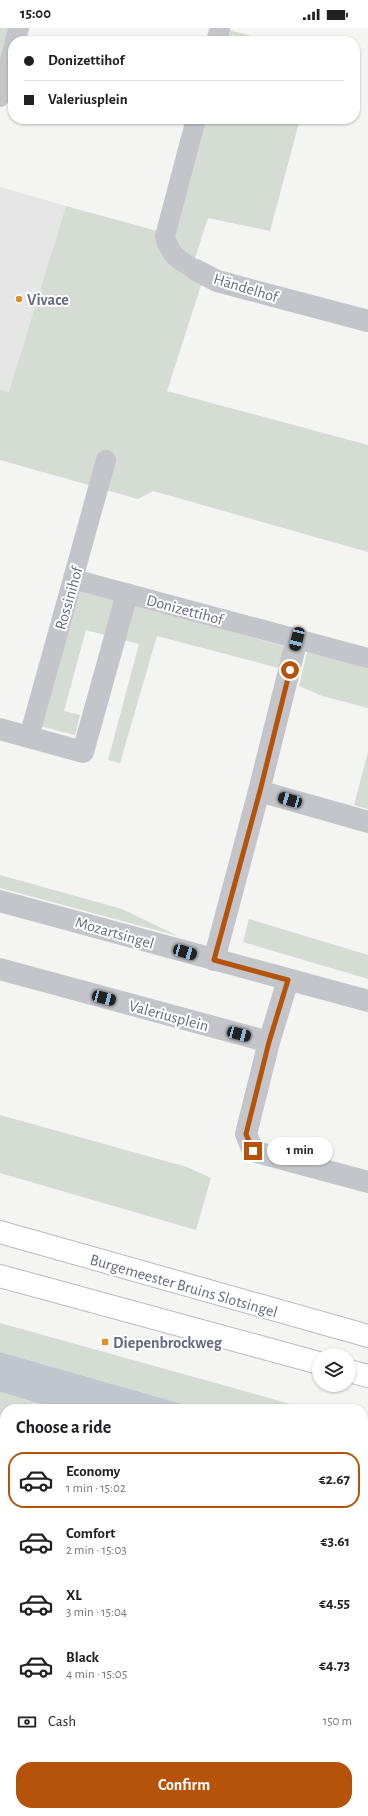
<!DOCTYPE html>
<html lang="en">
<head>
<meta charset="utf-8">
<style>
  body { margin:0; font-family:"Alegreya Sans",sans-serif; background:#f2f2f2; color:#202124; height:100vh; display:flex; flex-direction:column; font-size:15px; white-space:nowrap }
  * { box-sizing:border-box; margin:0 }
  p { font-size:13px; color:#757577 }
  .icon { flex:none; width:22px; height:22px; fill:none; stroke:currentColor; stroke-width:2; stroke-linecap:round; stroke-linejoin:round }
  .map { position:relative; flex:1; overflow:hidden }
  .sheet { position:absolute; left:0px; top:1376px; width:368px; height:412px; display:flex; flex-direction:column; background:#fff; border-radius:16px 16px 0 0; box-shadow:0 1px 3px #0004 }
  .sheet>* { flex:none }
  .hud { position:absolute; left:8px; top:8px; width:352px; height:88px; border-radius:16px; box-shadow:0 1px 3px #0004; display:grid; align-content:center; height:88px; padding:0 16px; background:#fff }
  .controls { position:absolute; left:312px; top:1320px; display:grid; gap:8px }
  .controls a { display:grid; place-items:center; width:44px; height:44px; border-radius:50%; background:#fff; box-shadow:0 1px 3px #0004; font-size:20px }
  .end { position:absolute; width:18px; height:18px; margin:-9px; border:5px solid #b45309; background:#fff; box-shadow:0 0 0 2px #fff }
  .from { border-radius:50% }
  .bubble { position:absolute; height:28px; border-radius:14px; background:#fff; box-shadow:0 1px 3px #0004; font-size:13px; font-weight:700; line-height:28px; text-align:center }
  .car { position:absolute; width:12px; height:24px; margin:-12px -6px; border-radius:5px; box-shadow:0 0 3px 1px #0007; background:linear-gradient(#222 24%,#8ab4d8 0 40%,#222 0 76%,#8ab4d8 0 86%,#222 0) }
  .hud b { display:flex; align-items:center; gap:14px; height:38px; font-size:15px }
  .hud b+b { border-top:1px solid #e0e0e0 }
  .hud i { width:10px; height:10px; background:#202124 }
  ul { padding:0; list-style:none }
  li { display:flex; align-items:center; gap:12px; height:56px; margin:0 8px 6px; padding:0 8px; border:2px solid transparent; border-radius:16px }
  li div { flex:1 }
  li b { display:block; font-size:15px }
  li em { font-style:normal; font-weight:700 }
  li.current { border-color:#b45309 }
  li>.icon { width:36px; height:36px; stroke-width:1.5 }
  h2 { padding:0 16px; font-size:18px; line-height:48px }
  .pay { display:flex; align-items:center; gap:10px; height:44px; padding:0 16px; font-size:15px }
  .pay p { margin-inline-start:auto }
  .button { display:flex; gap:8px; margin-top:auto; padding:8px 16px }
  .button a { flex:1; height:46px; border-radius:16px; background:#b45309; color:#fff; font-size:16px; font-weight:700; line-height:46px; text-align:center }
  .status { display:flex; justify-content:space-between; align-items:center; height:28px; padding:0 20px; background:#fff; direction:ltr }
  .status svg { height:11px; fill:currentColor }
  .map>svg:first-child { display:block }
  .built { fill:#e5e6e5 }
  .green { fill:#d4dcd4 }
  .water { fill:#c0c6ce }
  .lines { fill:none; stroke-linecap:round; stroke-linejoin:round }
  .secondary-casing { stroke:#b8b9c0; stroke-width:24 }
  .pedestrian { stroke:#c3c5ca; stroke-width:20 }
  .minor { stroke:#c3c5ca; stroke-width:22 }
  .secondary { stroke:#fff; stroke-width:22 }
  .route { stroke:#b45309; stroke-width:5 }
  .poi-dot { fill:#df9129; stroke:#fff; stroke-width:1.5 }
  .labels { text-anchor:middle; stroke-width:4; stroke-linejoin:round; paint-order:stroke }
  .street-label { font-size:16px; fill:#656b82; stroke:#fff }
  .poi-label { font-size:16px; font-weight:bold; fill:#656b82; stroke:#fff; text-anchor:start }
</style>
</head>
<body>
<div class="status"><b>15:00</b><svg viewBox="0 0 49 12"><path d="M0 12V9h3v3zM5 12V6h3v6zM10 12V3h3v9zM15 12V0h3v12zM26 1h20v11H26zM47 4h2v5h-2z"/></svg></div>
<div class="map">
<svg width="368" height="1788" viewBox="0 0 368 1788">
  <rect width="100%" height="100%" fill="#f4f5f2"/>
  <!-- built -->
  <path class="built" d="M0 159 66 178 9 367 0 364Z"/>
  <!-- green -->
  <path class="green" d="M0 0H12L0 46Z
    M226 1 270 13H222Z
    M202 91H300L270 203 208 190 194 233 185 229 171 206Z
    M66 178 161 204V224L173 239 203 251 167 363 368 417V524L153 463 138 471 0 432V362L9 364Z
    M75 559 286 619 279 640 157 608 120 735 108 732 139 616 86 602 64 683 80 687 75 707 36 697Z
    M307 624 368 639V680L322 668 299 658Z
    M368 724V781L354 777Z
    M0 847 122 881 178 908 0 860Z
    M249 891 368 927V951L243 914Z
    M0 1087 187 1139 211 1150 196 1202 0 1145Z
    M0 1295 309 1381H200L0 1324Z
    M0 1364 58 1381H5V1447L0 1446Z
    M363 1395 368 1397V1429L363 1428Z
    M0 1462 5 1463V1509L0 1508Z
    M363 1480 368 1481V1521L363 1520Z
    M83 1783H189L188 1788H81Z
    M232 1783H263L261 1788H230Z"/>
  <!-- water -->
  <path class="water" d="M0 1324 200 1381H58L0 1364Z
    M363 1428 368 1429V1481L363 1480Z
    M189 1783H232L230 1788H188Z"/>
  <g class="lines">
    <defs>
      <path id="secondary" d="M0 1204 368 1308
        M0 1248 319 1335
        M349 1343 368 1348"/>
    </defs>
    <!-- secondary casing -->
    <use href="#secondary" class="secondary-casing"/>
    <!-- pedestrian -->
    <path class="pedestrian" d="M15 13 19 0
      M216 13 220 0
      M0 69 13 21
      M196 242C179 232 170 228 165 208L196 91
      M73 551 368 630
      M29 709 106 432"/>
    <!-- minor -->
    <path class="minor" d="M196 242 217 253 368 293
      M0 701 83 724 127 566
      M259 763 368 794
      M0 873 368 973
      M214 932 259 763 297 611
      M0 941 269 1014
      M288 952 269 1014 246 1106 253 1123 368 1154
      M363 1531H368
      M0 1714 5 1695
      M277 1788 278 1783"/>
    <!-- secondary -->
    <use href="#secondary" class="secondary"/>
  </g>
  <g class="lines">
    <!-- route -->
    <path class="route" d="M253 1123 246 1106 269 1014 288 952 214 932 260 763 290 642"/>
  </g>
  <!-- markers -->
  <g class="poi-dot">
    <circle cx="19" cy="271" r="4"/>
    <rect x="101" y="1310" width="8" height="8" rx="2"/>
  </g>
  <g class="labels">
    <!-- street labels -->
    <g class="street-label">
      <text transform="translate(246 259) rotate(17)" y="6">Händelhof</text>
      <text transform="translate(68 570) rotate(-74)" y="6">Rossinihof</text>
      <text transform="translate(185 581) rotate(15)" y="6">Donizettihof</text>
      <text transform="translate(115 904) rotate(16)" y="6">Mozartsingel</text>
      <text transform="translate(169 987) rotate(15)" y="6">Valeriusplein</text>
      <text transform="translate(184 1257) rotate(16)" y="6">Burgemeester Bruins Slotsingel</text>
    </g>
    <!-- poi labels -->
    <g class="poi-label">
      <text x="27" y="277">Vivace</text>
      <text x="113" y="1320">Diepenbrockweg</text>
    </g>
  </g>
</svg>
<div class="controls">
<a><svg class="icon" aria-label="layers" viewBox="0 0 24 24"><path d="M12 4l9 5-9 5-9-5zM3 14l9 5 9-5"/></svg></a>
</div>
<i class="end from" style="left:290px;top:642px"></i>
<i class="end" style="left:253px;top:1123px"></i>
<div class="bubble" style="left:267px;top:1109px;width:66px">1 min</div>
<i class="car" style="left:297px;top:611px;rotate:194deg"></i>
<i class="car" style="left:290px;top:772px;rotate:286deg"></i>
<i class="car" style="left:185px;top:924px;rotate:106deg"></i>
<i class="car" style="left:104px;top:970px;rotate:105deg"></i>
<i class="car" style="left:239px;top:1006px;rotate:105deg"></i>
<div class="hud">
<b><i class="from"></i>Donizettihof</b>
<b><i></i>Valeriusplein</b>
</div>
<section class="sheet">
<h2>Choose a ride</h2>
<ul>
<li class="current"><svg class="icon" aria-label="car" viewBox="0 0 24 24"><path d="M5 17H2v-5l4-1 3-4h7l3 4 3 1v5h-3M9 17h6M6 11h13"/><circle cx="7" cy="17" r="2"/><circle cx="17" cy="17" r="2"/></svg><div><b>Economy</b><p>1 min · 15:02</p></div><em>€2.67</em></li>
<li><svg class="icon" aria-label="car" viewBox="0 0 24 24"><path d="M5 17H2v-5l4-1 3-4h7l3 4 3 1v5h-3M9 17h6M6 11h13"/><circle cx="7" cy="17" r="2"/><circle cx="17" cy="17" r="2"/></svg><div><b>Comfort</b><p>2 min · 15:03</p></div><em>€3.61</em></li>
<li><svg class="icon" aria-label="car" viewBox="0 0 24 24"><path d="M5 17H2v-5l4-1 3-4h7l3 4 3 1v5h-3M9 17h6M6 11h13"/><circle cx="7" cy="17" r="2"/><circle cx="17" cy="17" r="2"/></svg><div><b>XL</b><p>3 min · 15:04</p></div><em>€4.55</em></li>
<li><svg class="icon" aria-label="car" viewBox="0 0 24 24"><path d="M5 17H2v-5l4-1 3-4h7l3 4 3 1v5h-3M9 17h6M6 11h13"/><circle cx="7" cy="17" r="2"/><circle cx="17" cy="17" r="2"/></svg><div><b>Black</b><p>4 min · 15:05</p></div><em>€4.73</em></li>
</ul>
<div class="pay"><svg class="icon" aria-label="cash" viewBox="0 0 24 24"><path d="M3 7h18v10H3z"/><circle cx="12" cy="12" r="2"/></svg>Cash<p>150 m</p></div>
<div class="button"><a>Confirm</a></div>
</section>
</div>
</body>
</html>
